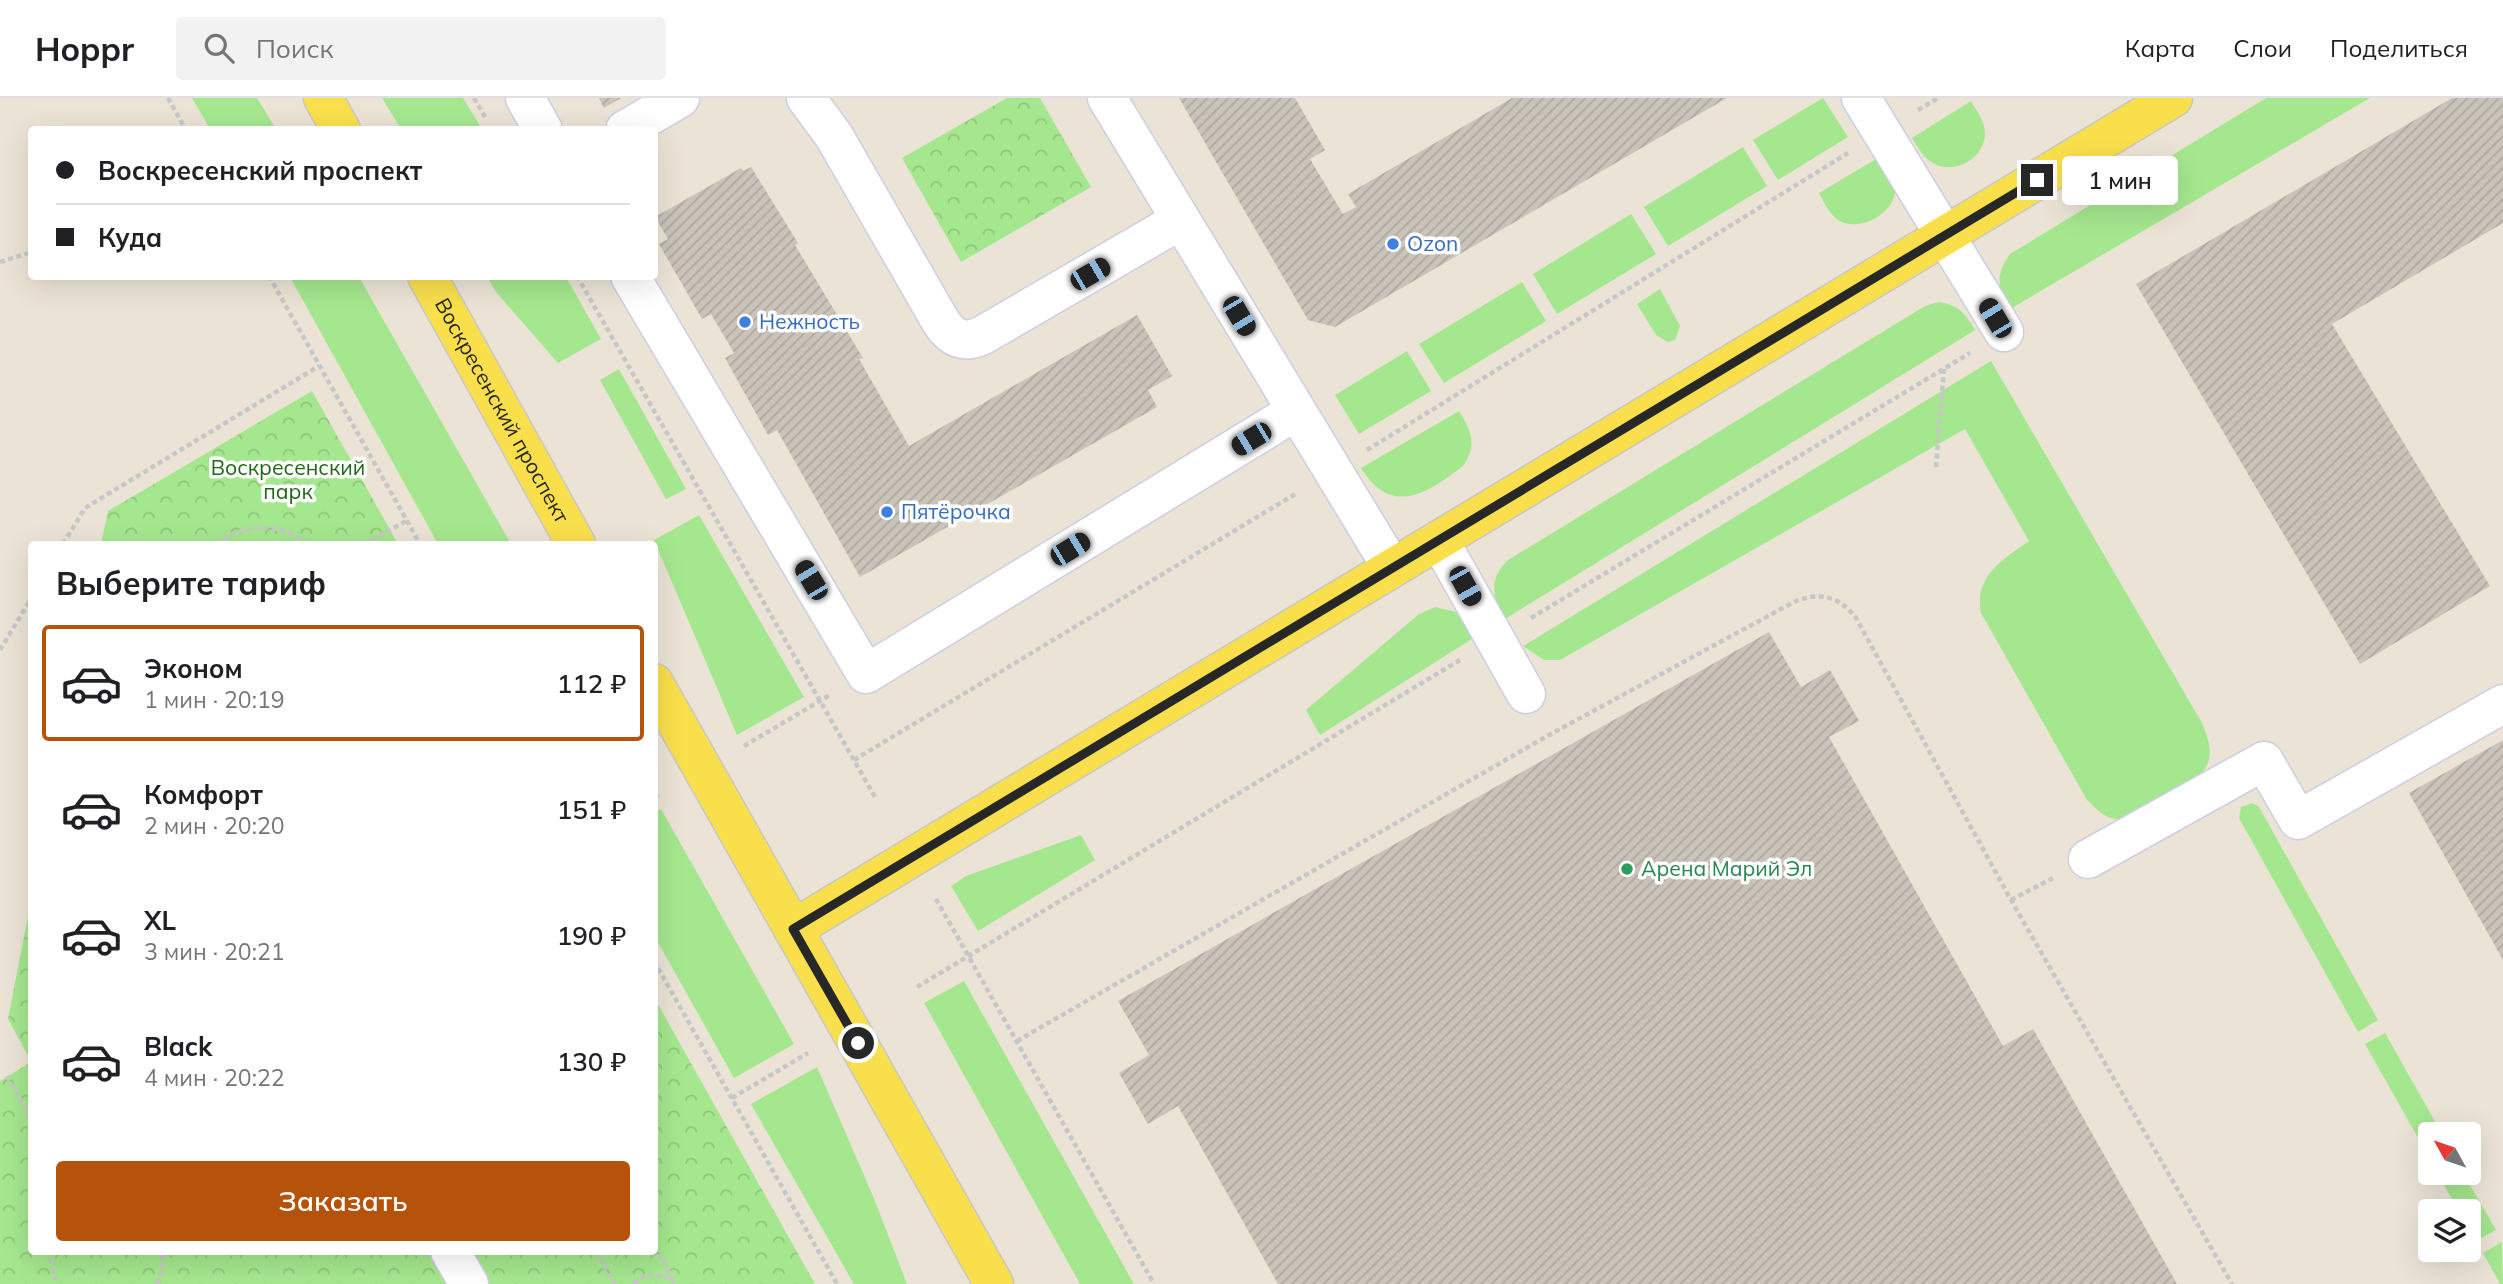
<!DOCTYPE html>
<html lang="ru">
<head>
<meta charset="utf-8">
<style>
  body { margin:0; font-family:Mulish,sans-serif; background:#f2f2f2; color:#202124; height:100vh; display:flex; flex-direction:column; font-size:26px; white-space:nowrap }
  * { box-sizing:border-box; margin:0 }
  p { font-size:23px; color:#757577 }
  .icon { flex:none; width:38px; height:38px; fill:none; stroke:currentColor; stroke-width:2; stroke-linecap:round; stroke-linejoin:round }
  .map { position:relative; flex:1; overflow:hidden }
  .panel { position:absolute; left:28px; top:443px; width:630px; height:714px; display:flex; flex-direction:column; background:#fff; border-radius:7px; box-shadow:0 7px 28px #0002 }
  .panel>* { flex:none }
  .guide { position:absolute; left:28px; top:28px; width:630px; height:154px; border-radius:7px; box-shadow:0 7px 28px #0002; display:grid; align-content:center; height:154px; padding:0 28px; background:#fff }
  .needle { width:46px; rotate:310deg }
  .buttons { position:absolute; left:2418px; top:1024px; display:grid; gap:14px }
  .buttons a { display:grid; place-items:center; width:63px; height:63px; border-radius:7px; background:#fff; box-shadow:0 7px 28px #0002; font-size:35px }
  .end { position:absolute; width:32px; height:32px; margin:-16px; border:9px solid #272727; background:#fff; box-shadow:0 0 0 4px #fff }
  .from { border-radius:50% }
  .bubble { position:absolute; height:49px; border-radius:7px; background:#fff; box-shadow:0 7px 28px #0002; font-size:23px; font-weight:600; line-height:49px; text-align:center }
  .car { position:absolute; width:21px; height:42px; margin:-21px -10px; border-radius:9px; box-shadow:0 0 5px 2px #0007; background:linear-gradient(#222 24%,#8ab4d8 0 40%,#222 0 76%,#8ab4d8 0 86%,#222 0) }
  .guide b { display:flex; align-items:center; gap:24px; height:66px; font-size:26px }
  .guide b+b { border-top:2px solid #e0e0e0 }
  .guide i { width:18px; height:18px; background:#202124 }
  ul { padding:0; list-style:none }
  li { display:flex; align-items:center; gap:21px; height:116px; margin:0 14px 10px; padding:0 14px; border:4px solid transparent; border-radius:7px }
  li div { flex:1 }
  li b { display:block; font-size:26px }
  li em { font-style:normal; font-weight:600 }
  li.on { border-color:#b45309 }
  li>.icon { width:63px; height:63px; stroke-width:1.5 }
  h2 { padding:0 28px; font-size:32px; line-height:84px }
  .cta { display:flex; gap:14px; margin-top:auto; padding:14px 28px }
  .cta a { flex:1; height:80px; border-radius:7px; background:#b45309; color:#fff; font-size:28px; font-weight:600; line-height:80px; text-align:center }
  header { display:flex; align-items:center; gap:42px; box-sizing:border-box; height:98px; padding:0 35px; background:#fff; border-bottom:2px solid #e0e0e0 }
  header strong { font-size:33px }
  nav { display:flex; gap:38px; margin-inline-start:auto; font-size:24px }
  .search { width:490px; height:63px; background:#f2f2f2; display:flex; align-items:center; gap:18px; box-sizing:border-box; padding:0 24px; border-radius:7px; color:#757577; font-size:26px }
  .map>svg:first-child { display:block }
  .grass { fill:#a5e78e }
  .forest { fill:url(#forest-crowns) }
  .building { fill:url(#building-hatch) }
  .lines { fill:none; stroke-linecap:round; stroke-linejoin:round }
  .minor-casing { stroke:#cccee2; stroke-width:41 }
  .major-casing { stroke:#c7c7c7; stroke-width:41 }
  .path { stroke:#c7c7c7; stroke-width:4.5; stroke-dasharray:5 3.5; stroke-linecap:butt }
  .minor { stroke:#fff; stroke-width:38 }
  .major { stroke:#fadf4c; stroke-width:38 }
  .route { stroke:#272727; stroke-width:9 }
  .shop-dot { fill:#3f7fe0; stroke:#fff; stroke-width:2.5 }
  .leisure-dot { fill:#2e9e5b; stroke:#fff; stroke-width:2.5 }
  .labels { text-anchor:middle; stroke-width:7; stroke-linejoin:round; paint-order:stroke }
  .shop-label { font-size:21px; fill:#366cbe; stroke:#fff; text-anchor:start }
  .street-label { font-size:21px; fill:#272727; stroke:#fff }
  .park-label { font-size:21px; fill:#1f6714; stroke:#fff }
  .leisure-label { font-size:21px; fill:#27864d; stroke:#fff; text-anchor:start }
</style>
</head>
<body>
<header>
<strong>Hoppr</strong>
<div class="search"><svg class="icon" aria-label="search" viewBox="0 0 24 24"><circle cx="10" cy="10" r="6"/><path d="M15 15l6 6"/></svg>Поиск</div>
<nav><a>Карта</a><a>Слои</a><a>Поделиться</a></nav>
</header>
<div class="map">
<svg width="2503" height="1186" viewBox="0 0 2503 1186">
  <defs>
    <pattern id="forest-crowns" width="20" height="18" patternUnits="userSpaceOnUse" patternTransform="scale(1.75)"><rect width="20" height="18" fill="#a5e78e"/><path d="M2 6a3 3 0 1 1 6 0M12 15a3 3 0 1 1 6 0" fill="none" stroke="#8ec67a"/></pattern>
    <pattern id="building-hatch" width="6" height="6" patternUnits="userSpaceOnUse" patternTransform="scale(1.75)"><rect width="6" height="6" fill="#c9c3ba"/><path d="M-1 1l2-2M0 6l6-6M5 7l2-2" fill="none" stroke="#ada8a0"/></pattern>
  </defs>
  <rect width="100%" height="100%" fill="#ebe4d6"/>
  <!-- grass -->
  <path class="grass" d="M192 0H257L276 31H210Z
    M382 0H463L482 31H401Z
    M1823 0 1848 39 1778 82 1753 42Z
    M2266 0H2370L2010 211C1997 190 1995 177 2010 156Z
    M1971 3C1975 11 1982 19 1984 28 1991 56 1957 79 1933 65 1923 60 1918 49 1912 40Z
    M1743 49 1767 88 1668 148 1644 109Z
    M1881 58C1885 68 1895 84 1895 94 1893 117 1857 135 1838 122 1829 116 1824 104 1819 95Z
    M1631 116 1656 156 1557 216 1533 176Z
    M290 179H359L511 446H438Z
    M487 179H566L601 241 558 265 496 194Z
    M1522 184 1546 223 1444 285 1419 246Z
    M1660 191 1680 228 1675 242 1668 244 1656 237 1637 206Z
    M1938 204C1958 206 1966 216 1975 232L1505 521C1492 500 1488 481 1508 462L1925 208Z
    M1407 253 1431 293 1359 336 1335 297Z
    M1991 263 2202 625C2208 640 2215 657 2204 672 2195 684 2134 720 2119 721 2106 722 2096 711 2087 702L1981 515C1974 478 2002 462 2029 443L1965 331 1560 562H1544L1523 548Z
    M619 271 686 391 666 401 600 282Z
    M1459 313C1471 332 1478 347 1463 368 1427 396 1391 419 1361 370Z
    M699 417 804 599 737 637 654 442Z
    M1435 509 1456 514 1475 539 1320 637 1306 612 1419 516Z
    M2252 705 2259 709 2378 922 2358 934 2239 720 2241 709Z
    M661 711 794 946 734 980 655 839V714Z
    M1081 737 1095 762 978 833 951 788 966 778Z
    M964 883 1134 1186H1080L924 905Z
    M2385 935 2437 1027 2417 1038 2365 946Z
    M817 969 873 1098 907 1186H854L751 1006Z
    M2437 1075H2463L2496 1132 2476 1143 2469 1131V1113H2459Z
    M2502 1144 2503 1186H2500L2483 1155Z"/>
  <!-- forest -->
  <path class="forest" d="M1007 0H1040L1091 89 961 164 902 60Z
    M312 293 398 446H101L108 413Z
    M31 803V963L8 921Z
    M655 901 815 1186H0V983L31 964 32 1153H654Z"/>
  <!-- building -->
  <path class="building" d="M599 0H621L604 10Z
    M1179 0H1295L1325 52 1310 61 1343 116 1356 109 1348 96 1512 0H1727L1335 229 1308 222Z
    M2452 0H2503V125L2332 226 2490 488 2360 566 2136 186Z
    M751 69 798 145 795 147 863 260 859 261 909 348 1137 217 1172 278 1148 292 1157 309 860 479 777 332 768 337 725 260 734 255 711 216 702 221 659 146 668 141 655 119 741 70 743 73Z
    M1769 534 1801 589 1830 572 1859 623 1829 639 2003 948 2033 931 2177 1186H1278L1178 1008 1148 1026 1119 975 1149 957 1118 903Z
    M2503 642V862L2409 695Z"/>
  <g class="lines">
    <defs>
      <path id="minor" d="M525 0 543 32
        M806 0 834 38 941 224C952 241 965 246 983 237L1181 122
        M1107 0 1392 470
        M1861 0 2004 234
        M625 32 680 0
        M630 178 866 576 1296 313
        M1439 442 1526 596
        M2088 761 2264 663 2298 722 2503 606
        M450 1153 469 1186"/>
      <g id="major">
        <path d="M323 0 341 32"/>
        <path id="s1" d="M427 178 576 446"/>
        <path d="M654 585 994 1186"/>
        <path d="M793 831 2173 0"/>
      </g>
    </defs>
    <!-- minor casing -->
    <use href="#minor" class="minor-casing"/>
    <!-- major casing -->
    <use href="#major" class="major-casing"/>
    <!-- path -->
    <path class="path" d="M168 0 186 32
      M474 0 485 19
      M1918 12 1938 0
      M0 164 32 154
      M269 178 420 446
      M577 178 875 699
      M1367 352 1848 55
      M1936 369 1944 270
      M63 446 85 410 319 268
      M216 446C242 425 282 424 308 446
      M364 446 406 423
      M1531 520 1970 255
      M0 552 32 499
      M744 648 830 597
      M854 662 1297 395
      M654 699 661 695
      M936 801 1154 1186
      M2011 802 2053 780
      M654 863 837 1186
      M917 889 1460 562
      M1017 943 1549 637 1792 505C1817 493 1839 497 1856 520L2011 802 2232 1186
      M7 978 32 1023
      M732 1000 808 955
      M654 1149 673 1182
      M52 1153V1170L57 1186
      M596 1153 615 1186
      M157 1186 163 1168 162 1153
      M634 1186C646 1173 662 1174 674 1186"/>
    <!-- minor -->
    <use href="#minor" class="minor"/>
    <!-- major -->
    <use href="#major" class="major"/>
  </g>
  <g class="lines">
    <!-- route -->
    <path class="route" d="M858 945 793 831 2037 82"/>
  </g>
  <!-- markers -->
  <g class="shop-dot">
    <circle cx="1393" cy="146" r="7"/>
    <circle cx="745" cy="224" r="7"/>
    <circle cx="887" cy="414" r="7"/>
  </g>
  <circle class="leisure-dot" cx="1627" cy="771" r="7"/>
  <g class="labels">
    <!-- shop labels -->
    <g class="shop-label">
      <text x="1407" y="153">Ozon</text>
      <text x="759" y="231">Нежность</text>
      <text x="901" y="421">Пятёрочка</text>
    </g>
    <!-- street labels -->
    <g class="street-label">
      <text dy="7" stroke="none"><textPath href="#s1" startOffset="154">Воскресенский проспект</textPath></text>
    </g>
    <!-- park labels -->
    <g class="park-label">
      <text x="288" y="377">Воскресенский<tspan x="288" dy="24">парк</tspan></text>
    </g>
    <!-- leisure labels -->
    <g class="leisure-label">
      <text x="1641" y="778">Арена Марий Эл</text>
    </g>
  </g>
</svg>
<div class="buttons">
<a><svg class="needle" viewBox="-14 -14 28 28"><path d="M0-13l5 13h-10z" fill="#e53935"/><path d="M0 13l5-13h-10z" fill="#757577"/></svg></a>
<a><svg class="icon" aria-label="layers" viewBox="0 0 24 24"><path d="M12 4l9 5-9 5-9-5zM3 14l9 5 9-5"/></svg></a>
</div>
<i class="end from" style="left:858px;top:945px"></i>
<i class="end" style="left:2037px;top:82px"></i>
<div class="bubble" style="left:2062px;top:58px;width:116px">1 мин</div>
<i class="car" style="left:1090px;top:176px;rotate:60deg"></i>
<i class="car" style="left:1239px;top:218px;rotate:149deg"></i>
<i class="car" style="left:1995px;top:220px;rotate:329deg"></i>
<i class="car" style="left:1251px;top:341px;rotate:239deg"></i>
<i class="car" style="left:1070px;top:451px;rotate:59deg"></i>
<i class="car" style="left:811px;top:482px;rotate:329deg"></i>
<i class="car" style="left:1465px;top:488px;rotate:151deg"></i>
<div class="guide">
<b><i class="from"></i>Воскресенский проспект</b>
<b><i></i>Куда</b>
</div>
<section class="panel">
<h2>Выберите тариф</h2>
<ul>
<li class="on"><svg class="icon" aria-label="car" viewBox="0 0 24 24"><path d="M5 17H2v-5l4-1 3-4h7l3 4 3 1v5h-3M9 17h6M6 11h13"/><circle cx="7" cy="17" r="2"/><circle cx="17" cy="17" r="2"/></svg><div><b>Эконом</b><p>1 мин · 20:19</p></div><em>112 ₽</em></li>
<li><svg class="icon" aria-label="car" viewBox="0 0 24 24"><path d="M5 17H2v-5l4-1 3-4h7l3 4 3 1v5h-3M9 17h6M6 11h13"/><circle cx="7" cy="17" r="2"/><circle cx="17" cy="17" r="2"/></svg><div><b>Комфорт</b><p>2 мин · 20:20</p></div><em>151 ₽</em></li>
<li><svg class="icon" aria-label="car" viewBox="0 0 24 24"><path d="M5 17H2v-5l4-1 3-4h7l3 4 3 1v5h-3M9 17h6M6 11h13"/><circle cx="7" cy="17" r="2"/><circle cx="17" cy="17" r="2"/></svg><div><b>XL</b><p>3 мин · 20:21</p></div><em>190 ₽</em></li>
<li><svg class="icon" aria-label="car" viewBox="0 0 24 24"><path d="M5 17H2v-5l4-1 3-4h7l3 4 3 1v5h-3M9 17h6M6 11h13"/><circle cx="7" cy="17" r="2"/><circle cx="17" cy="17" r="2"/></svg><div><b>Black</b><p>4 мин · 20:22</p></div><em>130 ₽</em></li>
</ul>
<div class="cta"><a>Заказать</a></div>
</section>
</div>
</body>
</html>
